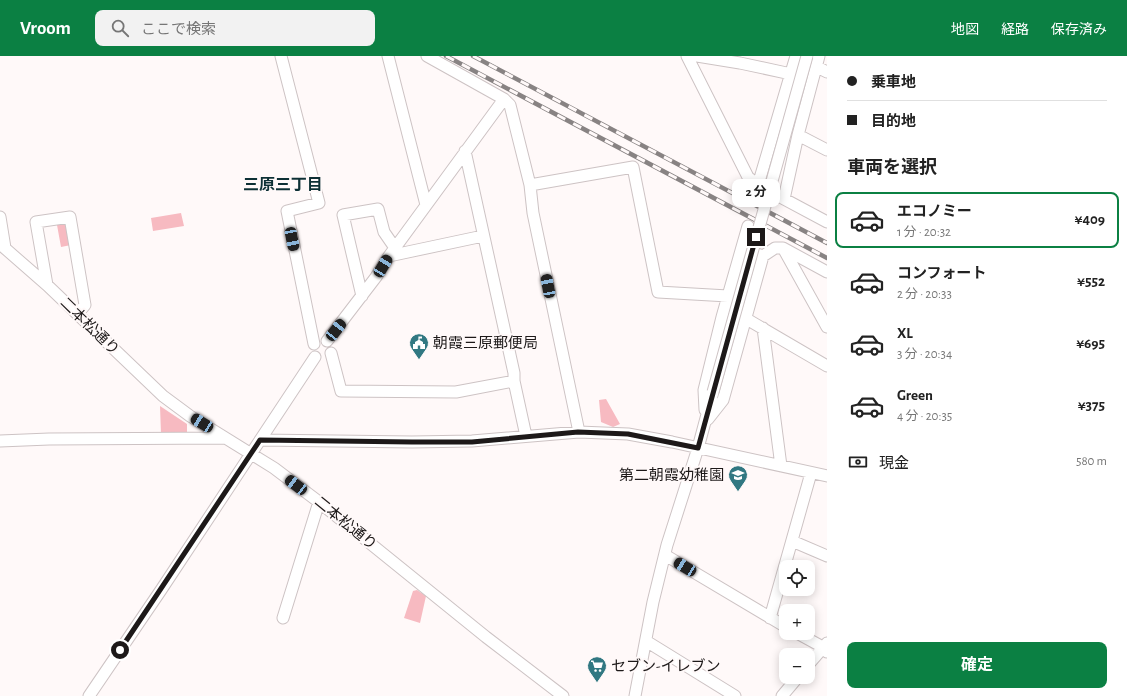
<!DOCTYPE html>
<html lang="ja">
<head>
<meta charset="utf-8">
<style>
  body { margin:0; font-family:"Alegreya Sans","Noto Sans JP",sans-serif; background:#f2f2f2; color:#222; height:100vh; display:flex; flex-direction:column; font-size:15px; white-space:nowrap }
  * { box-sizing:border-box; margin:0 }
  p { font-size:13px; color:#767676 }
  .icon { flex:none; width:22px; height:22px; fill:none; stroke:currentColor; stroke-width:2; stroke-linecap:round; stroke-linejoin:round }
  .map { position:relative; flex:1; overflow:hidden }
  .details { display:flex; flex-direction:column; background:#fff; width:300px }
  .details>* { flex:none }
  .hud { display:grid; align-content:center; height:88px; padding:0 20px; background:#fff }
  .fabs { position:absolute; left:779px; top:504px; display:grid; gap:8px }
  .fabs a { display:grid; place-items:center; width:36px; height:36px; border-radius:8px; background:#fff; box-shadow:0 2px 10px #0003; font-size:20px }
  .end { position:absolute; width:18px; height:18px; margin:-9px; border:5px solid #1d1919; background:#fff; box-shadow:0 0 0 2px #fff }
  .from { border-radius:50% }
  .bubble { position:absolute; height:28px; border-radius:8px; background:#fff; box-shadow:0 2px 10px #0003; font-size:13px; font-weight:700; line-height:28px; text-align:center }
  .car { position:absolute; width:12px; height:24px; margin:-12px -6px; border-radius:5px; box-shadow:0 0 3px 1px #0007; background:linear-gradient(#222 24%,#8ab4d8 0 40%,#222 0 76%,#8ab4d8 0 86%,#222 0) }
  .hud b { display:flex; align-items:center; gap:14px; height:38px; font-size:15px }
  .hud b+b { border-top:1px solid #e0e0e0 }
  .hud i { width:10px; height:10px; background:#222 }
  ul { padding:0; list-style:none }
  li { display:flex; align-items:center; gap:12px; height:56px; margin:0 8px 6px; padding:0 12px; border:2px solid transparent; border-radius:8px }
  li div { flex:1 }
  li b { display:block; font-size:15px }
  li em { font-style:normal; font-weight:700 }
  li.active { border-color:#0b8043 }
  li>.icon { width:36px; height:36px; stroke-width:1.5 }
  h2 { padding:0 20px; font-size:18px; line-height:48px }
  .pay { display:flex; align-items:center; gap:10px; height:44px; padding:0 20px; font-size:15px }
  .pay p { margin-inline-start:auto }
  .cta { display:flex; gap:8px; margin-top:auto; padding:8px 20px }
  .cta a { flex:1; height:46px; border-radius:8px; background:#0b8043; color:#fff; font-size:16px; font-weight:700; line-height:46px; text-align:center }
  header { display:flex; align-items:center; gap:24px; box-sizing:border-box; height:56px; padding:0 20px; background:#0b8043; color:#fff }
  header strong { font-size:19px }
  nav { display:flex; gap:22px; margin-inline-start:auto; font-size:14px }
  .search { width:280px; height:36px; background:#f2f2f2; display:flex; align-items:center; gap:10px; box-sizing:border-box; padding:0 14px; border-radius:8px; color:#767676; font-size:15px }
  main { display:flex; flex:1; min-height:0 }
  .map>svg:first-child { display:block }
  .green { fill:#f7bac1 }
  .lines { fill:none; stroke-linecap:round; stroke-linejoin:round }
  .minor-casing { stroke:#cdc3c4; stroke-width:13 }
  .minor { stroke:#fff; stroke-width:11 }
  .rail-casing { stroke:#888383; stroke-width:4.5 }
  .rail { stroke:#fff9f9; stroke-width:3; stroke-dasharray:9; stroke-linecap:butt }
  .minor-bridge-casing { stroke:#cdc3c4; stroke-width:13; stroke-linecap:butt }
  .minor-bridge { stroke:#fff; stroke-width:11 }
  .route { stroke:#1d1919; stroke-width:5 }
  .labels { text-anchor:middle; stroke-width:4; stroke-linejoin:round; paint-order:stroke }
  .street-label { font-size:15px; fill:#1d1919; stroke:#fff9f9 }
  .poi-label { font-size:15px; fill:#1d1919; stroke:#fff9f9; text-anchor:start }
  .neighbourhood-label { font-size:16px; font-weight:bold; fill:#0d3035; stroke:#fff9f9 }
</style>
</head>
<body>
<header>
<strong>Vroom</strong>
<div class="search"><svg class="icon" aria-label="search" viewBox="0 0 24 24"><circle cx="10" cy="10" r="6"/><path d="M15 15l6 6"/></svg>ここで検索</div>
<nav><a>地図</a><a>経路</a><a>保存済み</a></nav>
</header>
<main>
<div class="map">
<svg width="827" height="640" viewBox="0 0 827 640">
  <rect width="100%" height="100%" fill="#fff9f9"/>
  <!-- green -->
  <path class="green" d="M181 157 184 170 153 175 151 162Z
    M68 166 71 189 61 191 57 169Z
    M606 343 620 368 613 371 601 366 599 344Z
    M160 350 187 368V377L161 378Z
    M417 534 426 540 420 567 404 562 413 535Z"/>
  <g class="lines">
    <defs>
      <path id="minor" d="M281 0 319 147 287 155 314 288
        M388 0 426 149
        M427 0 504 43 510 49 530 129 533 157 579 376
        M687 0 748 121 758 129 827 166
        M697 0 740 7 791 18
        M817 11 827 16
        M798 79 827 94
        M465 95 514 317V325L526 380
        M530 129 633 111 658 236 728 240
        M758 129 796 0
        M784 143 798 79 819 0
        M0 161 5 192
        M0 188 47 229 163 340 190 360 274 412 319 446 486 581 563 640
        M783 192 827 271
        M757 198 763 200 775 192H783L827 216
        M389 200 483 180
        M47 229 36 166 70 161 85 249 77 258
        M362 240 343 159 378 153 384 176 395 192
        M739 262H745L750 265 827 310
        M763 272 781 410
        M327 285 376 221 389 200 504 43
        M331 297 341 335 456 336 514 325
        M705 354 704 334 722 261 748 170
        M708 363 723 344 763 200
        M260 384 412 386 472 385 579 376 628 378 672 386 827 420
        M0 385 49 383 225 382
        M792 485 827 500
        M665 499 786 571
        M283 562 319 446
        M770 562 811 417
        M797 577 819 589 827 596
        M646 585 735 640
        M808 609 827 587
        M89 640 161 534 315 301
        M635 640 653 546 667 489 698 392 713 336
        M782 640 798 621"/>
    </defs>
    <!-- minor casing -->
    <use href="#minor" class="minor-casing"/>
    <!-- minor -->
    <use href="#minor" class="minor"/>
    <defs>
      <path id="rail" d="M446 0 827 202
        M473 0 827 187"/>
    </defs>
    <!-- rail casing -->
    <use href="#rail" class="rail-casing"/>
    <!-- rail -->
    <use href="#rail" class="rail"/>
    <defs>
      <path id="minor-bridge" d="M713 336 807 0"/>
    </defs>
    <!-- minor-bridge casing -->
    <use href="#minor-bridge" class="minor-bridge-casing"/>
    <!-- minor-bridge -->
    <use href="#minor-bridge" class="minor-bridge"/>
  </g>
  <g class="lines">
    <!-- route -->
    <path class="route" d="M120 594 260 384 412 386H472L578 376 628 378 698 392 756 181"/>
  </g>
  <!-- icons -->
  <defs>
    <symbol id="civic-pin" viewBox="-11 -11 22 30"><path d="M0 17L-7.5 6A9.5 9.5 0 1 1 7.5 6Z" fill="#317882" stroke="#fff9f9"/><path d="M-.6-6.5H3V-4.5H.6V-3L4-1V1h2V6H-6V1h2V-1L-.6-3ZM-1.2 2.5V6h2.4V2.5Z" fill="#fff"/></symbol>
    <symbol id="school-pin" viewBox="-11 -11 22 30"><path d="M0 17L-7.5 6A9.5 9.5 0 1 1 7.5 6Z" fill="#317882" stroke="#fff9f9"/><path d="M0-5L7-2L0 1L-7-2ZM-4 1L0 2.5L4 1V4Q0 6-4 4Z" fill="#fff"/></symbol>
    <symbol id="supermarket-pin" viewBox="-11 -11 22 30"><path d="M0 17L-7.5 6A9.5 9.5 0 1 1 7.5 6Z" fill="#317882" stroke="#fff9f9"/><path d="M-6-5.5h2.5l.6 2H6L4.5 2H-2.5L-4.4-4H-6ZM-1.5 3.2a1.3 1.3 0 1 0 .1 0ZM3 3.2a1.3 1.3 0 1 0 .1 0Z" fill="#fff"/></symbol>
  </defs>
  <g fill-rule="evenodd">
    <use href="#civic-pin" x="408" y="276" width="22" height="30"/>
    <use href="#school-pin" x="727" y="408" width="22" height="30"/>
    <use href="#supermarket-pin" x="586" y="599" width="22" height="30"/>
  </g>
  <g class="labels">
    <!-- street labels -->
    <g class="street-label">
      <text transform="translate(90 270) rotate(44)" y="5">二本松通り</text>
      <text transform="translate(346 467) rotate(39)" y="5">二本松通り</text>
    </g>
    <!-- poi labels -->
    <g class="poi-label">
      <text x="433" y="292">朝霞三原郵便局</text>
      <text x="724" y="424" text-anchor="end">第二朝霞幼稚園</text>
      <text x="611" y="615">セブン-イレブン</text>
    </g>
    <!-- neighbourhood labels -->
    <g class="neighbourhood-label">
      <text x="283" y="134">三原三丁目</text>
    </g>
  </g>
</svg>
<div class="fabs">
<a><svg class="icon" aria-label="locate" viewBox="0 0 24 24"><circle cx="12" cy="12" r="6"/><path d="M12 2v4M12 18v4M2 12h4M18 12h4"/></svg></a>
<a>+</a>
<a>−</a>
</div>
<i class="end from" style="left:120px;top:594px"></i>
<i class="end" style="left:756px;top:181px"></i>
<div class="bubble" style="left:732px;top:123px;width:48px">2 分</div>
<i class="car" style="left:292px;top:183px;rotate:169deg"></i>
<i class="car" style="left:383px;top:210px;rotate:31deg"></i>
<i class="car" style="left:548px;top:230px;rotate:349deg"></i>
<i class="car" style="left:336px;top:274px;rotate:38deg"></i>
<i class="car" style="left:202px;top:367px;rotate:302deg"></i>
<i class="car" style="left:296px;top:429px;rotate:307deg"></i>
<i class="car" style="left:685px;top:511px;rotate:301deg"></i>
</div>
<section class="details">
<div class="hud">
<b><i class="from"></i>乗車地</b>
<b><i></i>目的地</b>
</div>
<h2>車両を選択</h2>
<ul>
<li class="active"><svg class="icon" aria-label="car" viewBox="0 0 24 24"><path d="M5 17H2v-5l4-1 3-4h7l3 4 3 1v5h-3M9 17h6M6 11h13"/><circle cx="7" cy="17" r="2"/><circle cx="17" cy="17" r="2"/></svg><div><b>エコノミー</b><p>1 分 · 20:32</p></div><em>¥409</em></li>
<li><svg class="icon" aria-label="car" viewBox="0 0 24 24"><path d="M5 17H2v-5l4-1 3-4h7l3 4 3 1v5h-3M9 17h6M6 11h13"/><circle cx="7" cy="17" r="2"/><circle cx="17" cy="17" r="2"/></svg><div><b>コンフォート</b><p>2 分 · 20:33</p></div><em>¥552</em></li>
<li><svg class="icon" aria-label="car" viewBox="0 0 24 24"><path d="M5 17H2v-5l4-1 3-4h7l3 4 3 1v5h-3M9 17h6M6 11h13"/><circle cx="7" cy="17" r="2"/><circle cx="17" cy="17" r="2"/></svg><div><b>XL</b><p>3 分 · 20:34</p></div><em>¥695</em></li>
<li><svg class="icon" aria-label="car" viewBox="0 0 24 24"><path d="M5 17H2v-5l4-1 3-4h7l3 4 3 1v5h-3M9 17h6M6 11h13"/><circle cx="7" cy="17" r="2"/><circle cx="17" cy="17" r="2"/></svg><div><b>Green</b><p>4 分 · 20:35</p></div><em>¥375</em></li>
</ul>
<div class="pay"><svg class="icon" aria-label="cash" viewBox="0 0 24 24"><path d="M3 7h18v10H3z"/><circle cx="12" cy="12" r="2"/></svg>現金<p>580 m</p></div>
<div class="cta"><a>確定</a></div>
</section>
</main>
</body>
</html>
